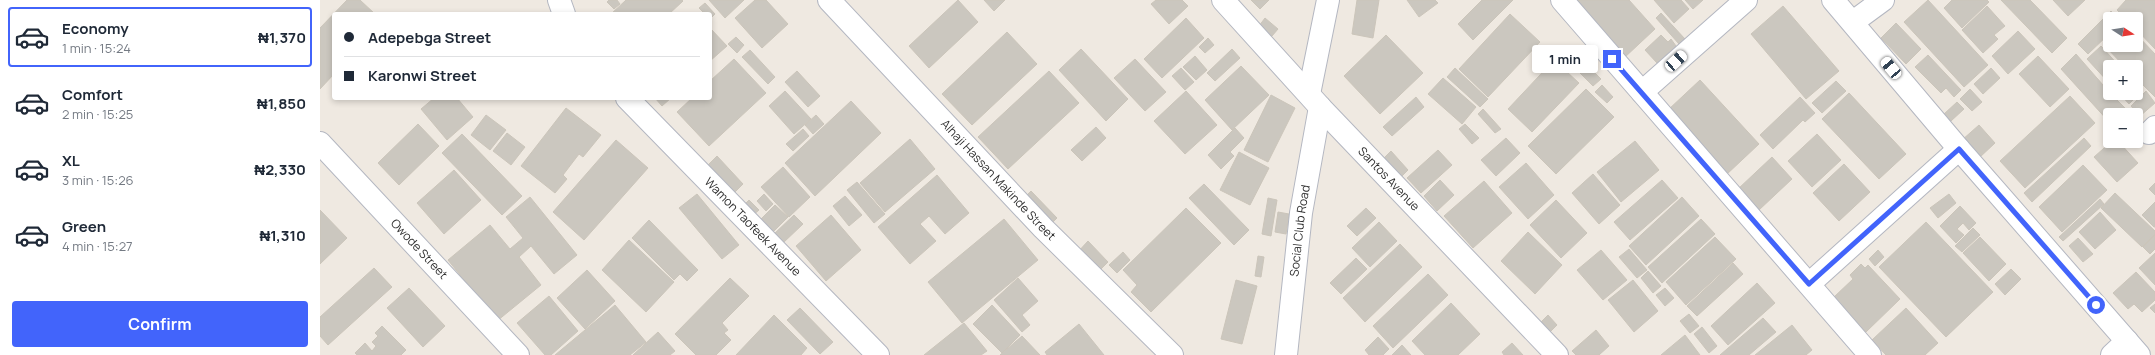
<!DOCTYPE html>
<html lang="en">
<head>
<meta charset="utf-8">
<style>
  body { margin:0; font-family:Manrope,sans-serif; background:#f6f6f7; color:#1f2937; height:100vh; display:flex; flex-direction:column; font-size:15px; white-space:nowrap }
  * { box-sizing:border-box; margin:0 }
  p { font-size:13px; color:#747a83 }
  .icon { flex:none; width:22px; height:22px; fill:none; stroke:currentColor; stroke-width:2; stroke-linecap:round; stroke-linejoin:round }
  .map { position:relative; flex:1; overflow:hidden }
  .panel { display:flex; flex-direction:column; background:#fff; width:320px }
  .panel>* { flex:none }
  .top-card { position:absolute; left:12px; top:12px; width:380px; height:88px; border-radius:4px; box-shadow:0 2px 6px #0003; display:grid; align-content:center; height:88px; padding:0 12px; background:#fff }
  .needle { width:26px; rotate:102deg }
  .fabs { position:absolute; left:1783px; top:12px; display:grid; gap:8px }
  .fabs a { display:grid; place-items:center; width:40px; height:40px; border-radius:4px; background:#fff; box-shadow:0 2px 6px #0003; font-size:20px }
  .end { position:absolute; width:18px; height:18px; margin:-9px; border:5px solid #4264fb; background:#fff; box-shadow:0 0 0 2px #fff }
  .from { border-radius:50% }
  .bubble { position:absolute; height:28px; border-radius:4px; background:#fff; box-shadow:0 2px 6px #0003; font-size:13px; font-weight:700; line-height:28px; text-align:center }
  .car { position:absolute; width:12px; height:24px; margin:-12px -6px; border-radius:5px; box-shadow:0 0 3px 1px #0007; background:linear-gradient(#fff 24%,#345 0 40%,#fff 0 76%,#345 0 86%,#fff 0) }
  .top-card b { display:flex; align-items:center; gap:14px; height:38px; font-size:15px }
  .top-card b+b { border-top:1px solid #e0e1e3 }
  .top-card i { width:10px; height:10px; background:#1f2937 }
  ul { padding:7px 0 0; list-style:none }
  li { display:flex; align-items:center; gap:12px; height:60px; margin:0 8px 6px; padding:0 4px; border:2px solid transparent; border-radius:4px }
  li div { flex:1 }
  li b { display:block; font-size:15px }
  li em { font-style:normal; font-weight:700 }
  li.selected { border-color:#4264fb }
  li>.icon { width:36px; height:36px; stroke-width:1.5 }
  .primary-button { display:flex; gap:8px; margin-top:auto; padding:8px 12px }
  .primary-button a { flex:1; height:46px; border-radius:4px; background:#4264fb; color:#fff; font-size:16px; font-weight:700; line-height:46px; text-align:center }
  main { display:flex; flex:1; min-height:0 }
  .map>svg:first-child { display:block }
  .building { fill:#cbc7bf; stroke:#cbc5ba }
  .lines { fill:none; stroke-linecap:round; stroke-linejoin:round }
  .minor-casing { stroke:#b4b7c1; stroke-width:24 }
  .minor { stroke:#fff; stroke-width:22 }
  .route { stroke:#4264fb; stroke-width:5 }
  .labels { text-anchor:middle; stroke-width:3.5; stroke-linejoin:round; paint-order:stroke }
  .street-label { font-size:12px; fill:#2e2e2e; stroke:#fff }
</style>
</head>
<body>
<main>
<section class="panel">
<ul>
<li class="selected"><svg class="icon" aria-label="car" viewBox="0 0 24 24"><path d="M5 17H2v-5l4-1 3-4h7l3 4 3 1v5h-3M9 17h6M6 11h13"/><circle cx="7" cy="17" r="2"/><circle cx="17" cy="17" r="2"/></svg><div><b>Economy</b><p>1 min · 15:24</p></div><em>₦1,370</em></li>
<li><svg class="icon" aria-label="car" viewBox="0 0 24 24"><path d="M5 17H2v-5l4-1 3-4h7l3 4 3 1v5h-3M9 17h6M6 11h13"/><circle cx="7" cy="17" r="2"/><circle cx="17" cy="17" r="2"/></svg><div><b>Comfort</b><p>2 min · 15:25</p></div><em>₦1,850</em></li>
<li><svg class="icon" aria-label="car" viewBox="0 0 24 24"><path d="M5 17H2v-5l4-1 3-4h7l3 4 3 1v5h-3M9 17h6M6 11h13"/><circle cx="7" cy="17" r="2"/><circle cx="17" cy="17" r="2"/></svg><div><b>XL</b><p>3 min · 15:26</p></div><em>₦2,330</em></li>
<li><svg class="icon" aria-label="car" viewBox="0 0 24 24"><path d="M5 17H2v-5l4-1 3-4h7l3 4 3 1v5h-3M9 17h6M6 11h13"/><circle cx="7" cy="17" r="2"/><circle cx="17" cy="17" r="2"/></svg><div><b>Green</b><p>4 min · 15:27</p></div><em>₦1,310</em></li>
</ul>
<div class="primary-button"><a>Confirm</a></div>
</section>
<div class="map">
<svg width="1835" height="355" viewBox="0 0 1835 355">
  <rect width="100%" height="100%" fill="#efe9e1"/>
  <!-- building -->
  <path class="building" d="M27 0H40L55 14H14V74L0 89V28Z
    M289 0H297L300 4 294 9 287 2Z
    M306 0H362L363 1 349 14H291Z
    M389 0H424L405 18Z
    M435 0H446L468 24 442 48 415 18Z
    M638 0 658 22 609 68 589 46Z
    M664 0H685L674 11Z
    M836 0H862L868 6 849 24 831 4Z
    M931 0H949L940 9Z
    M1037 0H1059L1053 38 1032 34Z
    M1087 0H1115L1118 3 1099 17Z
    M1162 0H1193L1153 40 1138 24Z
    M1252 0H1309L1335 29 1304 58Z
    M1334 0H1361L1369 9 1354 23Z
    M1365 0H1383L1373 9Z
    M1608 0 1668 65 1644 87 1584 22Z
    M1632 0H1667L1669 2 1642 28 1624 8Z
    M1681 0H1710L1747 38 1732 53Z
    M1733 0H1765L1748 16Z
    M1806 0H1835V49L1816 29V19H1806L1797 10Z
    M385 3 395 14 390 19V14H385L379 8Z
    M1463 6 1519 71 1486 99 1431 34Z
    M1667 6 1685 26 1674 35 1678 39 1663 53 1642 30Z
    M1791 11 1799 19H1790V33L1768 54 1758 44Z
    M1341 13 1365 39 1359 44 1336 18Z
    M1190 14 1220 42 1168 97 1139 69Z
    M866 18 884 38 842 78 824 59Z
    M945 18 958 29 952 36 939 26Z
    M1576 23 1601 49 1586 64 1561 38Z
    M390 28 407 46 390 61Z
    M1698 31 1715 49 1688 74 1672 56Z
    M687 32 717 64 652 125 622 94Z
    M1816 34 1835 54V97L1816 78V67H1805L1783 44 1790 37V45H1816Z
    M1066 35 1103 73 1060 114 1024 76Z
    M1341 35 1348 42 1351 39 1356 46 1337 63 1325 50Z
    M416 37 424 45 417 53 408 44Z
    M888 38 894 45 885 53 879 47Z
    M1781 46 1800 67H1790V84L1767 59Z
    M761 49 808 99 786 121 739 70Z
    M912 49 920 58 895 81 887 73Z
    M430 50 455 77 448 84 422 57Z
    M1256 54 1281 79 1273 86 1249 62Z
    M1756 54 1790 93 1812 115H1790V123L1741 69Z
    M1608 55 1641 90 1634 97 1626 88 1621 93 1595 67Z
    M875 56 887 70 876 80 863 67Z
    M1718 56 1749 89 1730 107 1699 74Z
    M414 59 446 93 389 146 357 112 372 98H390V81Z
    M815 59 846 92 825 111 794 78Z
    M1234 60 1259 83 1212 132 1188 109Z
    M921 66 949 95 912 130 885 100Z
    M861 68 874 82 865 90 852 76Z
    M1135 68 1168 99 1160 107 1127 77Z
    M1671 68 1680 78 1663 94 1654 84Z
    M477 71 500 96 488 107 465 82Z
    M729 71 759 103 688 169 658 137Z
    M1123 78 1156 107 1142 124 1108 94Z
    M1380 80 1439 144 1406 175 1348 110Z
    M1516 81 1526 91 1502 113 1492 103Z
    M1816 84 1822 91 1809 104 1799 93H1816Z
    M1282 85 1293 97 1287 103 1275 92Z
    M1266 89 1294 117 1236 174 1208 146Z
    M1650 89 1662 102 1652 111 1640 99Z
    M465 91 491 119 474 134 449 106Z
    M866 91 897 125 865 154 834 121Z
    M1826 91 1835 103 1820 116 1811 106Z
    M1529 93 1586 154 1559 179 1502 119Z
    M951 95 975 108 948 162 924 150Z
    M1750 96 1775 123 1705 188 1680 161Z
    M1096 97 1104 107 1072 136 1063 127Z
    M1480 97 1495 113 1485 122 1483 120 1453 149 1440 135Z
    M114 98H137L153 117 127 140 101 109Z
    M335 98H351L342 106Z
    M531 101 561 133 495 196 465 163Z
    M1637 102 1644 109 1631 121 1624 114Z
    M246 108 281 135 263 157 259 154 243 175 247 179 235 193 201 166Z
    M1163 109 1181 129 1175 133 1158 114Z
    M166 115 186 130 170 150 151 135Z
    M496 115 504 124 493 134 485 125Z
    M98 124 119 146 79 185 58 163Z
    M1145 124 1159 138 1152 144 1139 129Z
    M1659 125 1675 143 1659 158 1642 140Z
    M776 127 786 138 762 161 751 150Z
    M915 128 924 138 910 152 914 156 901 169 888 155Z
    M483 129 489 136 473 151 466 144Z
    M187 133 205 147 191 165 173 151Z
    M142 134 202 196 182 215 122 153Z
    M1497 134 1521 160 1492 187 1468 161Z
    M1186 138 1200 153 1176 176 1161 160Z
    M1764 138 1771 146 1712 202 1704 193Z
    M590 139 615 169 565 212 540 183Z
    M296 140 328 168 264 240 233 212Z
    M1315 141 1339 170 1301 202 1277 172Z
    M1792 141H1798L1818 163 1797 182 1774 157Z
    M1118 150 1132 165 1101 193 1087 178Z
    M1071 151 1088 170 1080 178 1063 159Z
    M919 152 949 168 930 205 900 190Z
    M397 156 423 184 412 195 386 167Z
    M1452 157 1472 179 1439 210 1418 189Z
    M1206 163 1234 195 1208 219 1179 187Z
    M1524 164 1550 192 1519 221 1493 193Z
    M1763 165 1787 190 1742 232 1719 207Z
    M463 167 490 197 469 217 441 187Z
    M134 170 161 200 124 234 97 203Z
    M1273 174 1300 205 1279 224 1252 193Z
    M617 175 649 213 625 234 609 216 600 224 616 241 590 264 558 227Z
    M1120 180 1134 195 1117 211 1104 196Z
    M1342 180 1358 198 1310 240 1294 222Z
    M1164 181 1192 213 1153 248 1124 216Z
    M537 182 565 214 554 223 527 190Z
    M1835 183V195L1829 189Z
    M884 184 929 230 914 245 869 198Z
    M711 191 737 218 726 229 700 202Z
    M1795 193 1835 231V234L1822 247 1781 208Z
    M377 194 419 245 402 259 359 208Z
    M444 194 453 204 446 211 437 201Z
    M1629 194 1636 203 1618 218 1610 208Z
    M525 196 542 215 529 226 513 206Z
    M210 197 257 255 234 274 211 246 199 257 221 285 177 321 128 260 170 225 190 249 203 238 186 217Z
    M1362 197 1379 216 1326 265 1309 246Z
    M948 198 957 200 951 236 942 234Z
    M1780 199 1784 204 1743 241 1739 237Z
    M429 200 439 210 432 216 423 206Z
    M1236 200 1267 233 1241 258 1210 225Z
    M1835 202V227H1834L1822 215Z
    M455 205 468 217 453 232 441 219Z
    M1640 206 1656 223 1649 230 1643 223 1637 229 1644 235 1636 243 1620 226Z
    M866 208 901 243 831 312 811 292 817 285 803 270Z
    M1046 208 1056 218 1037 236 1027 226Z
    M0 210 27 238 0 264Z
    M958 212 969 214 966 234 955 232Z
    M1780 212 1796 230 1775 249 1759 232Z
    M474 215 483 224 463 243 454 234Z
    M511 215 541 250 506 281 476 246Z
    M684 219 718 260 642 323 608 282Z
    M1381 219 1395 234 1342 283 1328 267Z
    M329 220 378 270 367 281 360 274 354 280 312 238Z
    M1059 222 1077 241 1050 267 1032 248Z
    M1606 222 1673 292 1626 337 1559 267Z
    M1653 228 1660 235 1642 252 1635 246Z
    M1208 232 1242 265 1215 294 1181 261Z
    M1835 235V249L1830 254 1823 247Z
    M1395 237 1416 259 1366 305 1346 282Z
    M1660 237 1686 264 1669 281 1643 253Z
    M1758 238 1773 254 1763 262 1749 246Z
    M309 240 354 282 326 312 282 270Z
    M768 241 788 262 777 273 757 253Z
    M1080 244 1102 267 1045 322 1023 298Z
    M1309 249 1327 270 1317 278 1299 257Z
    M1281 250 1307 280 1283 300 1257 270Z
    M1558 250 1564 257 1555 266 1549 259Z
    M803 252 810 260 797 273 789 265Z
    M1835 253V285L1819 268Z
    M938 256 944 257 941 277 935 276Z
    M1036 258 1047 269 1021 294 1010 283Z
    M1413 263 1423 274 1377 316 1367 306Z
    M1541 264 1545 268 1548 265 1580 299 1546 332 1514 297 1533 279 1530 275Z
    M54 268 72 287 8 345 0 336V317Z
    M1691 269 1701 279 1685 295 1675 284Z
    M267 270 295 301 265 329 237 298Z
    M1328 271 1341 286 1333 293 1321 278Z
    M1816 272 1835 292V300L1822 312 1814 304 1808 309 1793 293Z
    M1108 274 1128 295 1073 348 1053 326Z
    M410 278 429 296 402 323 408 330 404 333 411 340 396 355H376L355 334Z
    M698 278 718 301 702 315 710 325 702 332 674 300Z
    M916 280 937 286 922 344 901 339Z
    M1313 280 1338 311 1314 332 1288 300Z
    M1437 283 1455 303 1408 345 1391 326Z
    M89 288 125 326 103 347 67 308Z
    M1345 288 1354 298 1345 306 1336 295Z
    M229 296 258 331 231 355H225L197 323Z
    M1131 303 1160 334 1138 355H1105L1092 341Z
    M1835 304V313L1830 308Z
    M295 305 326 342 310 355H235Z
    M672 305 700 335 682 353 653 324Z
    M480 308 513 342 500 354 467 320Z
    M1586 308 1618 343 1605 355H1566L1552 340Z
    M1369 314 1379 326 1370 333 1360 321Z
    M454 315 487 348 481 355H416Z
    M1228 315 1237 325 1228 334 1219 324Z
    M1443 318 1456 332 1429 355H1400Z
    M644 323 667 351 661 355H604Z
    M759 324 784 355H727L725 352Z
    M1472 325 1492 350 1486 355H1435Z
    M62 326 86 350 81 355H37L35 353 45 343 52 351 56 346 52 342 58 336 55 333Z
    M1382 327 1397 346 1389 353 1374 334Z
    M1276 330 1289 346 1279 355H1256L1252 351Z
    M338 332 355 351 350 355H313Z
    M1365 335 1380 355H1341Z
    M702 336 720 355H680Z
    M1058 337 1069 349 1063 355H1049L1045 350Z
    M1192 343 1203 355H1184L1182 352Z
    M1082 345 1091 355H1072Z"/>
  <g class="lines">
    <defs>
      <g id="minor">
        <path d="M239 0 244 14"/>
        <path id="s1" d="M509 0 723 228 852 355"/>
        <path id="s2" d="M903 0 1000 107 1237 355"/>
        <path d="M1242 0 1550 355"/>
        <path d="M1513 0 1639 149 1819 355"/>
        <path d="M1533 22 1563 0"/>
        <path d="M1322 92 1426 0"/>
        <path d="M989 94 1008 0"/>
        <path id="s3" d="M307 98 558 355"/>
        <path d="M1829 133 1835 127"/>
        <path id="s4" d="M0 143 198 355"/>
        <path d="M1489 284 1639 149"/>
        <path id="s5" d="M966 355 981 213 1000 107"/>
        <path d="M1792 355 1807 341"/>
      </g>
    </defs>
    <!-- minor casing -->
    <use href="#minor" class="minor-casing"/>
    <!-- minor -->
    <use href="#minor" class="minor"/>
  </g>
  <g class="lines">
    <!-- route -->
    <path class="route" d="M1292 59 1489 284 1639 149 1776 305"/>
  </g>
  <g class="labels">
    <!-- street labels -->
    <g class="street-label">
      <text dy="4" stroke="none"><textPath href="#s2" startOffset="244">Santos Avenue</textPath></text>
      <text dy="4" stroke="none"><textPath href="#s1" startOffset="247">Alhaji Hassan Makinde Street</textPath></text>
      <text dy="4" stroke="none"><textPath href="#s3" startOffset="180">Wamon Taofeek Avenue</textPath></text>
      <text dy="4" stroke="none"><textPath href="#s5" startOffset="125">Social Club Road</textPath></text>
      <text dy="4" stroke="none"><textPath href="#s4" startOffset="145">Owode Street</textPath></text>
    </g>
  </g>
</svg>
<div class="fabs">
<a><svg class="needle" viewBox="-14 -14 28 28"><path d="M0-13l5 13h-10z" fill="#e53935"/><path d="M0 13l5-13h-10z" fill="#747a83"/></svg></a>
<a>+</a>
<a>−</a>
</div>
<i class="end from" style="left:1776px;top:305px"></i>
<i class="end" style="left:1292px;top:59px"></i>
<div class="bubble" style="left:1212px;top:45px;width:66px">1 min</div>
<i class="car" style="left:1356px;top:61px;rotate:48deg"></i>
<i class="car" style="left:1571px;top:68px;rotate:320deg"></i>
<div class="top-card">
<b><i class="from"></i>Adepebga Street</b>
<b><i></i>Karonwi Street</b>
</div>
</div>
</main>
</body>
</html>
